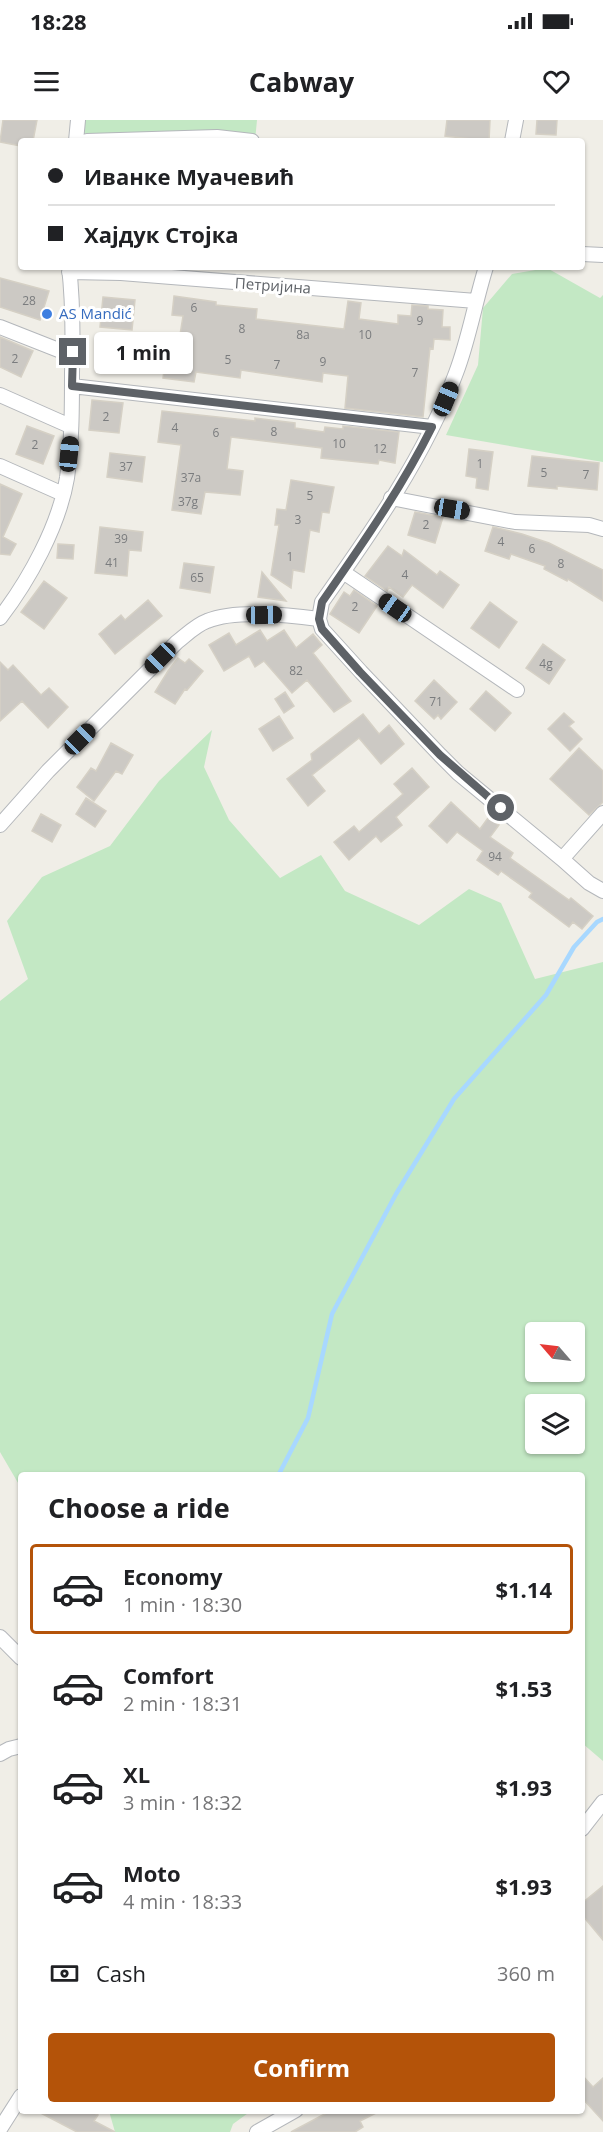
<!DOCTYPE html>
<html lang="en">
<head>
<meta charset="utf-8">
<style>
  body { margin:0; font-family:"Open Sans",sans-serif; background:#f2f2f2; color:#202124; height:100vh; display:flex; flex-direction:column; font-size:22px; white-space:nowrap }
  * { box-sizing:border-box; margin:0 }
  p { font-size:20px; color:#757577 }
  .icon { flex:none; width:33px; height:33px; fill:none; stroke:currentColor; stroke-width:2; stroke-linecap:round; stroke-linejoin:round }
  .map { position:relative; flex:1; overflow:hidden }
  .panel { position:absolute; left:18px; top:1352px; width:567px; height:642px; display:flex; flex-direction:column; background:#fff; border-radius:6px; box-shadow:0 2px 4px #0004 }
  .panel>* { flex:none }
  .guide { position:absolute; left:18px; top:18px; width:567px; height:132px; border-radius:6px; box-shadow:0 2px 4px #0004; display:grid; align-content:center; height:132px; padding:0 30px; background:#fff }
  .needle { width:39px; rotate:298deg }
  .buttons { position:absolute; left:525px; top:1202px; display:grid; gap:12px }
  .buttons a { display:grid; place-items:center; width:60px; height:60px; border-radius:6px; background:#fff; box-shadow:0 2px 4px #0004; font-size:30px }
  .end { position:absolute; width:27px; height:27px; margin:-14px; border:8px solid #5e6267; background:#fff; box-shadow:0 0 0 3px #fff }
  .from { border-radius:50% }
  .bubble { position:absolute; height:42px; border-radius:6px; background:#fff; box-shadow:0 2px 4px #0004; font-size:20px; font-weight:700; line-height:42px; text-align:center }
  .car { position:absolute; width:18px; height:36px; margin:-18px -9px; border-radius:8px; box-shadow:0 0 4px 2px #0007; background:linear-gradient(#222 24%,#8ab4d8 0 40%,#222 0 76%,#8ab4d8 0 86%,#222 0) }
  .guide b { display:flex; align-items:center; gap:21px; height:57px; font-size:22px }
  .guide b+b { border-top:2px solid #e0e0e0 }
  .guide i { width:15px; height:15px; background:#202124 }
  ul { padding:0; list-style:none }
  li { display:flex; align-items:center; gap:18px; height:90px; margin:0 12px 9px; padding:0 18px; border:3px solid transparent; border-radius:6px }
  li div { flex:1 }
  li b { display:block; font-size:22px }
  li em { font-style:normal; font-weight:700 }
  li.current { border-color:#b45309 }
  li>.icon { width:54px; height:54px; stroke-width:1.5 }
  h2 { padding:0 30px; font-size:27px; line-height:72px }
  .pay { display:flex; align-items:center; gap:15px; height:66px; padding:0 30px; font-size:22px }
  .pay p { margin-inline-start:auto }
  .button { display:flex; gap:12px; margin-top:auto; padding:12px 30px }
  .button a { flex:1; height:69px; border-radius:6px; background:#b45309; color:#fff; font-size:24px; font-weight:700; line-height:69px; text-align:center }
  .status { display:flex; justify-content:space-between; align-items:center; height:42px; padding:0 30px; background:#fff; direction:ltr }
  .status svg { height:16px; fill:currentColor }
  header { display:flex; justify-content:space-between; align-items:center; height:78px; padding:0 30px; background:#fff; font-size:27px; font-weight:700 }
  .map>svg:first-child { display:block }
  .green { fill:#c3e8c4; fill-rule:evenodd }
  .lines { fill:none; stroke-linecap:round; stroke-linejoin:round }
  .stream { stroke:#a8d8ff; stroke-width:4.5 }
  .building { fill:#ccc9c4; stroke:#d5d0c5; stroke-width:1.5 }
  .minor-casing { stroke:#b4b7bb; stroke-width:16 }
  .minor { stroke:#fff; stroke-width:14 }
  .route { stroke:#5e6267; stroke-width:8 }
  .shop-dot { fill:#3f7fe0; stroke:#fff; stroke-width:2 }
  .labels { text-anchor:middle; stroke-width:6; stroke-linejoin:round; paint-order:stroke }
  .number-label { font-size:12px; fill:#7a7c7e }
  .street-label { font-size:15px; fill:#5e6267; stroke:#fff }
  .shop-label { font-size:15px; fill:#366cbe; stroke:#fff; text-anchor:start }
</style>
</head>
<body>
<div class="status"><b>18:28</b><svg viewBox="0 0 49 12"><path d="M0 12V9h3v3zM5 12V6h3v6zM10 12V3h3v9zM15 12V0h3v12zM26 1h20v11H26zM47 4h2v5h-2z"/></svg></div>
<header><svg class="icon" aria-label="menu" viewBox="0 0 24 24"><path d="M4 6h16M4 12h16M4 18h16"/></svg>Cabway<svg class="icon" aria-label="heart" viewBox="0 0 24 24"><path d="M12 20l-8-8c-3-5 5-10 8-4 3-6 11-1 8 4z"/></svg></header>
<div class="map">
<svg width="603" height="2012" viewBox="0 0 603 2012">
  <rect width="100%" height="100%" fill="#f0eee7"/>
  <!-- green -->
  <path class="green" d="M78 0H257L255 21H76Z
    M547 148 600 178 603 175V342L446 315 478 245 483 188 512 154Z
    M212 610 204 647 229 700 280 758 321 735 345 771 419 805 469 769 501 783 535 859 603 842V1641L582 1623V1354H21V1368L0 1332V881L28 859 7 801 42 757 110 726 159 661ZM536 1212H574V1251H536ZM536 1284H574V1323H536Z
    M109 1991H251L233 2004 230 2012H115Z"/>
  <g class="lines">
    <!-- stream -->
    <path class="stream" d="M279 1354 308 1298 332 1194 396 1074 454 979 546 875 574 827 597 802 603 799"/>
  </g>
  <!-- building -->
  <path class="building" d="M3 0H37L33 21H21V26L0 22Z
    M447 0H490L489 21 445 16Z
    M537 0H557L556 15 536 14Z
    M0 158 49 171 40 200 0 187Z
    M174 176 216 182V185L257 189 256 199 344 209 348 181 361 183 359 199 398 204V195L411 196 412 185 428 186V189L443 190 442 207H450V220L434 219 433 229 430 228 423 297 345 288 348 256 323 253 322 262 241 250 240 258 196 252 194 262 163 258 168 220 179 221 183 196 172 195Z
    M103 177 135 180 132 210 100 207Z
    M0 217 33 231 21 257 0 247Z
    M92 280 123 283 119 313 89 310Z
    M162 291 255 301V298L295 303V308L324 312 325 307 343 309V306L399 312 395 343 379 340 378 344 321 338 322 328 231 317 227 349 243 351 240 375 205 372 201 394 172 390 181 325 158 322Z
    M27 306 54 316 43 344 16 334Z
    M469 329 493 332 488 370 476 368 477 358 466 356Z
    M110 333 145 337 142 362 107 357Z
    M532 336 599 343 597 370 557 366V369L528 366Z
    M291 360 334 367 329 393 322 392 319 412 310 410 304 452 293 450 291 468 271 455 279 405H275L277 389 286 390Z
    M0 364 22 374 3 417 16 424 10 435 0 434Z
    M415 392 443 397 435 423 408 415Z
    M100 407 143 412 141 431 129 430 127 456 95 453Z
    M493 407 522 414 549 423 603 450V481L568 459 567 461 544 449 545 446 511 434 509 439 485 431Z
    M58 424 74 425 73 439 57 438Z
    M388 426 402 436 404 430 437 455 440 451 459 465 443 488 412 465 403 477 389 467 387 471 365 456Z
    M184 443 214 447 210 473 180 468Z
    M262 452 286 481 258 477Z
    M44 461 67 478 44 509 21 492Z
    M354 470 377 486 359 513 330 494 344 472 350 476Z
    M148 480 162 496 115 534 99 514 121 495 125 500Z
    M490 482 517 502 499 528 471 508Z
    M260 510 267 521 284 510 296 528 313 514 322 525 313 533 351 581 334 592 307 560 292 573 264 541 255 547 249 536 224 551 209 525 229 513 236 525Z
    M543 524 565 540 549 564 526 548Z
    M178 538 185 543 189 539 203 551 187 570 185 569 175 584 155 572 168 551Z
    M0 542 8 550 13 545 41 575 49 568 68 587 48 608 22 581 0 601Z
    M434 560 457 582 441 599 438 595 434 599 415 581Z
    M486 571 511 593 495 611 470 589Z
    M285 572 294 586 284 593 275 579Z
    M564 593 574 602 569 606 582 619 570 631 548 609Z
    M363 594 379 614 389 605 404 624 381 644 359 618 312 655 325 671 308 686 287 659 312 640 311 634Z
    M279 596 293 618 273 631 259 609Z
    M111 623 133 635 122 654 116 651 94 681 77 667 91 648 96 651Z
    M579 628 603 651V682L589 695 550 659Z
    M412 648 429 667 396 697 402 705 381 722 376 716 349 740 334 722 354 706 359 712 403 674 394 664Z
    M86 678 106 691 95 707 76 694Z
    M451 682 480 709 488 698 499 705 490 717 513 733 510 738 569 780 571 778 593 796 582 809 573 802 569 807 529 777 532 773 501 751 498 755 477 740 483 731 457 712 447 723 429 706Z
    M41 694 61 705 52 722 32 711Z
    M603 1766V1820L582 1795V1783Z
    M582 1955 593 1967 603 1958V2001L582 1978Z
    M35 1990H89L98 1995 94 2001 115 2012H77Z
    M332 1990H382L360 2001 363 2007 355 2012H291Z"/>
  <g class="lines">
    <defs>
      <path id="minor" d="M76 21 78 0
        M87 21 217 17 252 21
        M512 21 516 0
        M582 134 603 135
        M486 147C475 182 469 219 456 253 425 336 373 410 322 482L319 499 322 509 361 552 440 635 458 653 562 739 589 763 603 771
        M69 152 121 153 476 181
        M0 207 61 231 73 232
        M72 266 432 307
        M0 275 70 306
        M0 346 63 374
        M391 378 515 402 589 405 603 409
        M343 452 517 570
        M0 498C29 460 59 406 67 358 72 323 72 287 72 253 73 218 73 181 69 147
        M0 705 48 651 177 522C186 515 196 505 207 501 236 489 288 495 319 499
        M562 739 603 693
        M0 1517 21 1538
        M0 1634 9 1629 21 1626
        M582 1709 603 1682
        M0 2009 21 1976
        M257 2012 296 1990"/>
    </defs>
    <!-- minor casing -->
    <use href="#minor" class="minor-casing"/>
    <!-- minor -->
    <use href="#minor" class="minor"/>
  </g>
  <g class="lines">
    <!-- route -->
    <path class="route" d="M73 232 72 266 432 307C401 369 361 426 322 482L319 499 322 509 360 552 440 635 501 688"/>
  </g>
  <!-- markers -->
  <circle class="shop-dot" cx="47" cy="194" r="6"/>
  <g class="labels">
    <!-- number labels -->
    <g class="number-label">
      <text x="29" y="185">28</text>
      <text x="194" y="192">6</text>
      <text x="420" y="205">9</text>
      <text x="242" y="213">8</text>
      <text x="303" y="219">8a</text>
      <text x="365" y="219">10</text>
      <text x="15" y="243">2</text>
      <text x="228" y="244">5</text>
      <text x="323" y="246">9</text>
      <text x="277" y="249">7</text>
      <text x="415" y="257">7</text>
      <text x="106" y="301">2</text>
      <text x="175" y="312">4</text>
      <text x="274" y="316">8</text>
      <text x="216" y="317">6</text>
      <text x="339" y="328">10</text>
      <text x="35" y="329">2</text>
      <text x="380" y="333">12</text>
      <text x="480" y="348">1</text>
      <text x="126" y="351">37</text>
      <text x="544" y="357">5</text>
      <text x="586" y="359">7</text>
      <text x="191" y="362">37a</text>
      <text x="310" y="380">5</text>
      <text x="188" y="386">37g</text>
      <text x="298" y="404">3</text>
      <text x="426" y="409">2</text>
      <text x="121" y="423">39</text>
      <text x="501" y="426">4</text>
      <text x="532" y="433">6</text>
      <text x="290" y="441">1</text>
      <text x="112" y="447">41</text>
      <text x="561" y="448">8</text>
      <text x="405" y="459">4</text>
      <text x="197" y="462">65</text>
      <text x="355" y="491">2</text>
      <text x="546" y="548">4g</text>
      <text x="296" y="555">82</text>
      <text x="436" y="586">71</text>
      <text x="495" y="741">94</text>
    </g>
    <!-- street labels -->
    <g class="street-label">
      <text transform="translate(273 166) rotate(4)" y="5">Петријина</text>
    </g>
    <!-- shop labels -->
    <g class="shop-label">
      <text x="59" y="199">AS Mandić</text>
    </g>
  </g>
</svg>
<div class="buttons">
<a><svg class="needle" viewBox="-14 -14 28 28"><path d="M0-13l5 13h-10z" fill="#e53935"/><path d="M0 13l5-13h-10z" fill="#757577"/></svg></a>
<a><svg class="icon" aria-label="layers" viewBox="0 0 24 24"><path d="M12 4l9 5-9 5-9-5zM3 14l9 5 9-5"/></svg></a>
</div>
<i class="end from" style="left:501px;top:688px"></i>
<i class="end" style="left:73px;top:232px"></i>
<div class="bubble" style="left:94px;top:212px;width:99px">1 min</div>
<i class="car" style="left:446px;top:279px;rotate:23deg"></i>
<i class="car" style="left:69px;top:334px;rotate:6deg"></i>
<i class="car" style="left:452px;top:389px;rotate:100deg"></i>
<i class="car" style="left:395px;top:488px;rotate:305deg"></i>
<i class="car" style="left:264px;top:495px;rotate:89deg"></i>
<i class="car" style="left:160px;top:538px;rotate:225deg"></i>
<i class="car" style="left:80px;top:619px;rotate:45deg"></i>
<div class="guide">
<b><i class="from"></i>Иванке Муачевић</b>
<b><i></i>Хајдук Стојка</b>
</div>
<section class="panel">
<h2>Choose a ride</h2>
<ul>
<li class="current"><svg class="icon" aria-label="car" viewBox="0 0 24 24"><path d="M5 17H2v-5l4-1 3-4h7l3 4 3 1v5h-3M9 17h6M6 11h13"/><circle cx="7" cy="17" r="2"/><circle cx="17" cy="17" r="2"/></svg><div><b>Economy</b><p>1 min · 18:30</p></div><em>$1.14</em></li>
<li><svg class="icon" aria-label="car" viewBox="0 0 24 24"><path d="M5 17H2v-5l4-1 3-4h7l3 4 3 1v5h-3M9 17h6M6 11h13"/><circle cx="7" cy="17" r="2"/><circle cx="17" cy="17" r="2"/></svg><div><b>Comfort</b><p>2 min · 18:31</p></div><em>$1.53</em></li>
<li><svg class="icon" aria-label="car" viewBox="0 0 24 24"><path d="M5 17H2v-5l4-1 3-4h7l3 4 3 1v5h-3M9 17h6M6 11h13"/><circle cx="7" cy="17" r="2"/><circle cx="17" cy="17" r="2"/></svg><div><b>XL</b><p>3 min · 18:32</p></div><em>$1.93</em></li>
<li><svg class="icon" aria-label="car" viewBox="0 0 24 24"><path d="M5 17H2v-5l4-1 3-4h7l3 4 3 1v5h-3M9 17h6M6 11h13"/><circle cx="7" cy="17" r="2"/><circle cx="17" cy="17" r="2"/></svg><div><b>Moto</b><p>4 min · 18:33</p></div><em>$1.93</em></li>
</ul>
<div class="pay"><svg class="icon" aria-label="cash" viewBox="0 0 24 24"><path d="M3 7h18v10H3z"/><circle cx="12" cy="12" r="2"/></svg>Cash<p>360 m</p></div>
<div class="button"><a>Confirm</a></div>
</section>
</div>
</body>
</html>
